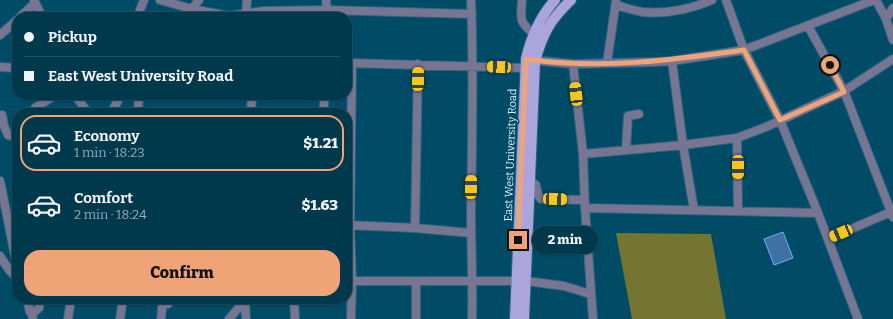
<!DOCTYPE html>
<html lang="en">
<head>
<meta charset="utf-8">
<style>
  body { margin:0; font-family:Bitter,serif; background:#0a3f53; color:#f1f3f6; height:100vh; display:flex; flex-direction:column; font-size:15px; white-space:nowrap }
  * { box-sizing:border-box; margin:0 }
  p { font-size:13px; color:#95acb5 }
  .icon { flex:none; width:22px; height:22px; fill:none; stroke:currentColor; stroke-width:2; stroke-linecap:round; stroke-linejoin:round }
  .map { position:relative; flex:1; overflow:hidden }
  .details { position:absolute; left:12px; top:108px; width:340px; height:196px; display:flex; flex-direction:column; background:#00384c; border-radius:16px; box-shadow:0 1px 3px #0004,0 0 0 1px #225264 }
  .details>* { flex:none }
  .guide { position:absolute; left:12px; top:12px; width:340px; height:88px; border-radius:16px; box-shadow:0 1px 3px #0004,0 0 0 1px #225264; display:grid; align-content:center; height:88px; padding:0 12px; background:#00384c }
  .end { position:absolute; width:18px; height:18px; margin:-9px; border:5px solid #efa377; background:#111; box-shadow:0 0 0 2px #111 }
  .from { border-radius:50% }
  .bubble { position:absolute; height:28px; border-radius:14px; background:#00384c; box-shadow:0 1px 3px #0004,0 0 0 1px #225264; font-size:13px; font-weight:800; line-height:28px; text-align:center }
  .car { position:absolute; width:12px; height:24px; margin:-12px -6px; border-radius:5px; box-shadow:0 0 3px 1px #0007; background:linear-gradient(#f5c518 24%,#345 0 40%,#f5c518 0 76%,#345 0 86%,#f5c518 0) }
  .guide b { display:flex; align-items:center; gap:14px; height:38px; font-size:15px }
  .guide b+b { border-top:1px solid #225264 }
  .guide i { width:10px; height:10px; background:#f1f3f6 }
  ul { padding:7px 0 0; list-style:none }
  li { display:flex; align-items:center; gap:12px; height:56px; margin:0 8px 6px; padding:0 4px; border:2px solid transparent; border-radius:16px }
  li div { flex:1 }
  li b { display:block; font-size:15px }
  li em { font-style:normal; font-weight:800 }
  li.selected { border-color:#efa377 }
  li>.icon { width:36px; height:36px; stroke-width:1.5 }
  .action { display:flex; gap:8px; margin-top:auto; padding:8px 12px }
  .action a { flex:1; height:46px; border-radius:16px; background:#efa377; color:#111; font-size:16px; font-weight:800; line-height:46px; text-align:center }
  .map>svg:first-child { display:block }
  .green { fill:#737531 }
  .building { fill:#3f71a4; stroke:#79ade3 }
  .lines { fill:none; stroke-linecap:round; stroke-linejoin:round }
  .minor-casing { stroke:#276880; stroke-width:10 }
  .primary-casing { stroke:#276880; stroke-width:12 }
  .minor { stroke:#787592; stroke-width:8 }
  .primary { stroke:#aba4dd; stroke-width:10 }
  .route { stroke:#efa377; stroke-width:5 }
  .labels { text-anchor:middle; stroke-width:3; stroke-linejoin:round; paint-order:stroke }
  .street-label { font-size:11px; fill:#d7eefa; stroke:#004b65 }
</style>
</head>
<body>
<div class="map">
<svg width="893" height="319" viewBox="0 0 893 319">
  <rect width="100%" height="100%" fill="#004b65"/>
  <!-- green -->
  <path class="green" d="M616 233 711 234 726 319H632Z"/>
  <!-- building -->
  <path class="building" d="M783 232 793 258 774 265 764 239Z"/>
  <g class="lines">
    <defs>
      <path id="minor" d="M34 0 42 17
        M160 0 192 9 228 16 264 11 328 10 472 14
        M326 0 328 17
        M471 0C474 70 472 140 471 210 471 246 473 282 472 319
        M522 0C521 19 518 21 534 34
        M726 0 744 50 780 120 818 213 858 319
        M876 0 886 19 893 40
        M616 5C624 7 634 11 643 12 666 14 691 9 712 0
        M192 9 199 0
        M246 13 247 0
        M20 17 35 3
        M140 17V10L144 0
        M886 19 893 8
        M808 26 844 91 893 217
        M0 35 17 20
        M531 60 573 64 654 62 672 61 744 50 874 0
        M672 61 683 145 694 210
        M348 63 525 68
        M607 63 616 1
        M573 64 583 154 585 208 593 319
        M0 67 17 68
        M75 95 88 113
        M33 113 35 108 55 95
        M111 113 121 95
        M138 113 139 95
        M251 113 252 95
        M323 113 325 95
        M2 115 4 126 8 135 17 137
        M737 138 738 211
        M626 150 628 116 639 114
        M583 154 683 145 737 138 766 127 844 91 893 59
        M0 181 17 266
        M530 181 536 185 538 195 541 199 584 200
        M585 208 818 213
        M347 225 415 228 471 233
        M415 228 418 64
        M828 239 893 211
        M0 256 9 270 17 278
        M352 281H526L564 286 590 294
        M416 281V319
        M27 299 30 312 32 314 33 319
        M164 299 168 304 171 299
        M294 299 295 319
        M245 300 246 319
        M32 314 39 308 40 299
        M68 319 71 299
        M120 319 123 299
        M161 319 163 299
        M229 319 246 299
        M351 319 352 281 350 225 352 64"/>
      <path id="primary" d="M515 319 526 59C531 37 540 17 555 0
        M524 319 535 61C543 33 550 20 571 0"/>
    </defs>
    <!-- minor casing -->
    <use href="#minor" class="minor-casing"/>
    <!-- primary casing -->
    <use href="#primary" class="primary-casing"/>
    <!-- minor -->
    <use href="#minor" class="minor"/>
    <!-- primary -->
    <use href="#primary" class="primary"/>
  </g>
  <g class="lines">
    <!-- route -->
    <path class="route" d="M518 240 526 59C598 70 673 60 744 50L780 120 844 92 830 65"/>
  </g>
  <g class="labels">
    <!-- street labels -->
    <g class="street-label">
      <text transform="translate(510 155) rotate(-88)" y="4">East West University Road</text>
    </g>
  </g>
</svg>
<i class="end from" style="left:830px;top:65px"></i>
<i class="end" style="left:518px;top:240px"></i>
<div class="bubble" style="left:532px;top:226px;width:66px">2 min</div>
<i class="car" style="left:499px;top:67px;rotate:273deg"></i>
<i class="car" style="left:418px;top:79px;rotate:1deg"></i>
<i class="car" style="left:576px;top:94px;rotate:354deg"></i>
<i class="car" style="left:738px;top:167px;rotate:180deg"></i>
<i class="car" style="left:471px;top:187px;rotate:1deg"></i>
<i class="car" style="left:555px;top:199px;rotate:92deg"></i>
<i class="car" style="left:841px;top:233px;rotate:247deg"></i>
<div class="guide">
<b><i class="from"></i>Pickup</b>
<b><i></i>East West University Road</b>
</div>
<section class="details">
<ul>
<li class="selected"><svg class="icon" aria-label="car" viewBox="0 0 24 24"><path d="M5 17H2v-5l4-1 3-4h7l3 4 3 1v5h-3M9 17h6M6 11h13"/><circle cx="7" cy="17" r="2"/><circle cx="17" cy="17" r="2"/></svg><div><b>Economy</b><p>1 min · 18:23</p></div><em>$1.21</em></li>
<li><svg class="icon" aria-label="car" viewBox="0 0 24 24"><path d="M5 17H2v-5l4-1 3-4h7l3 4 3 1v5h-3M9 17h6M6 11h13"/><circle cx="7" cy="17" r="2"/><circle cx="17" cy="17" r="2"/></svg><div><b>Comfort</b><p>2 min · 18:24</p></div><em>$1.63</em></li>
</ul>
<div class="action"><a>Confirm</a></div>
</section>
</div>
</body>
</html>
